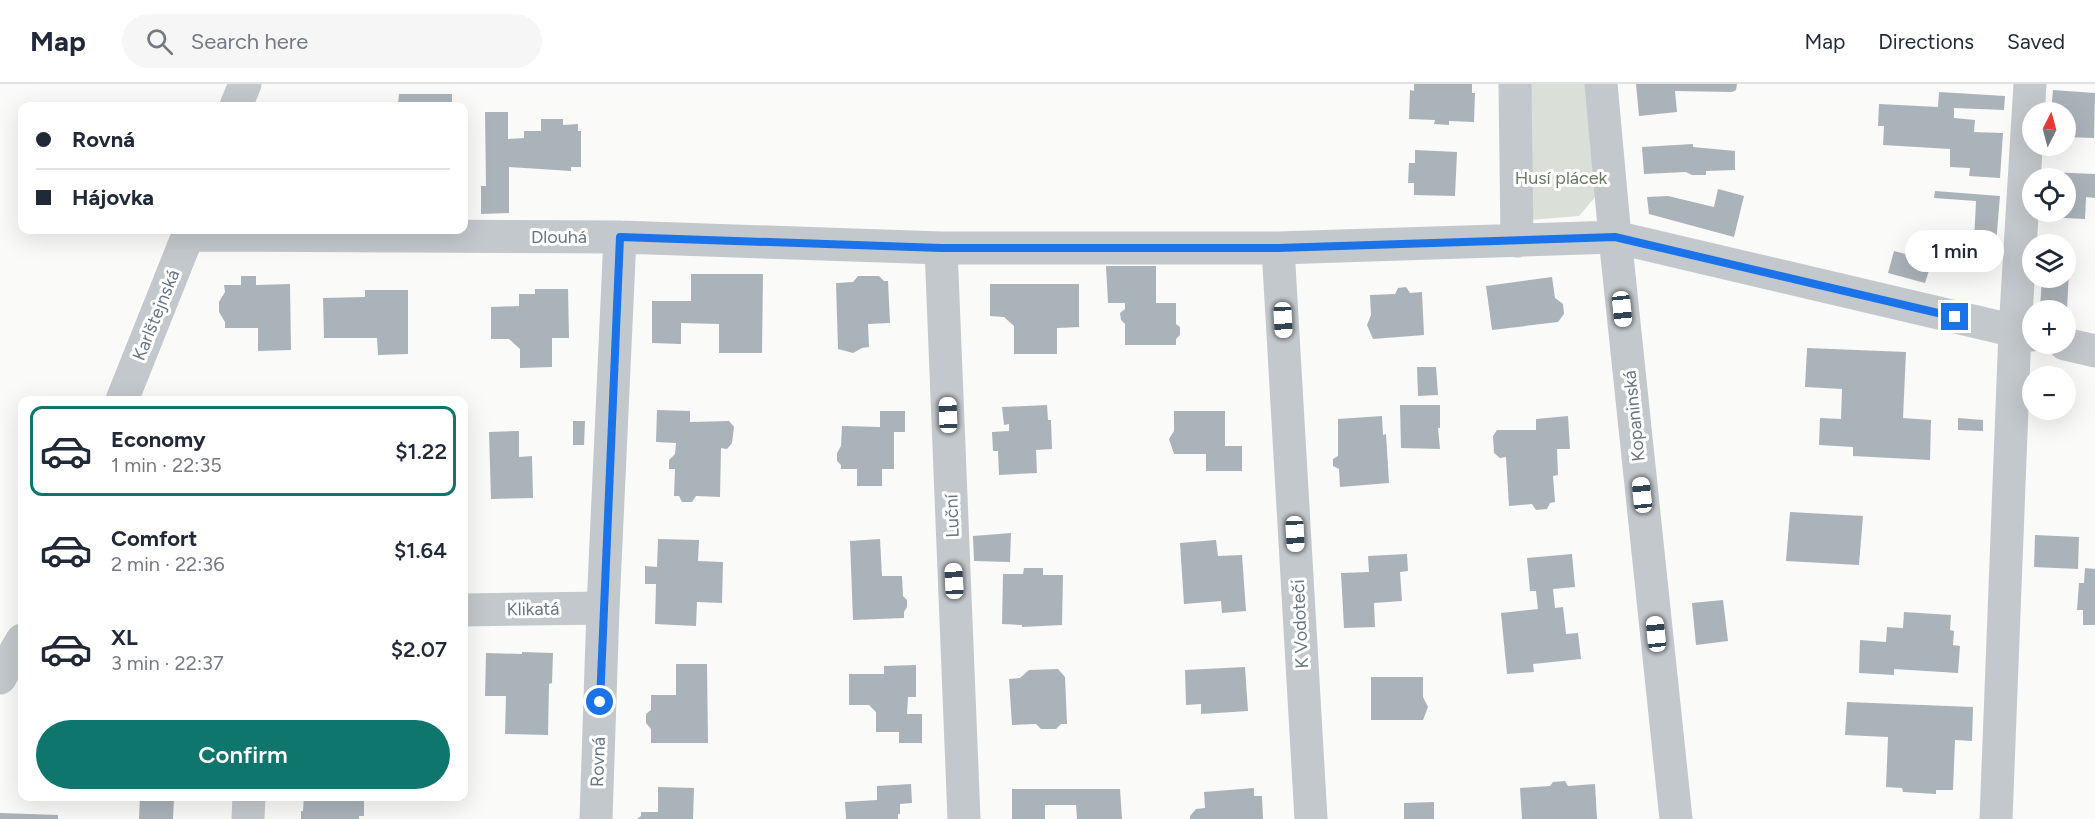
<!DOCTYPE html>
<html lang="en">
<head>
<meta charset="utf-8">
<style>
  body { margin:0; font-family:Figtree,sans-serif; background:#f6f6f7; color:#1f2937; height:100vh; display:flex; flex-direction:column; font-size:22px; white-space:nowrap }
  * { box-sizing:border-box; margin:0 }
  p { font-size:20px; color:#747a83 }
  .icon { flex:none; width:33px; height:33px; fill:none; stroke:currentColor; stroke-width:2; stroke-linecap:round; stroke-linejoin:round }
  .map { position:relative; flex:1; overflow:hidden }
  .panel { position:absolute; left:18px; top:312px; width:450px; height:405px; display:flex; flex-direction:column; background:#fff; border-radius:12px; box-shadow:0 6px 24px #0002 }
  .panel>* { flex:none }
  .guide { position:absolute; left:18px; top:18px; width:450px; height:132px; border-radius:12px; box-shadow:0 6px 24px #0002; display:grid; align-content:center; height:132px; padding:0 18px; background:#fff }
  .needle { width:39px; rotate:6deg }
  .buttons { position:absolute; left:2022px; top:18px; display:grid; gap:12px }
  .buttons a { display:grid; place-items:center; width:54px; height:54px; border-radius:50%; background:#fff; box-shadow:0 6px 24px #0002; font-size:30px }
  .end { position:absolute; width:27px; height:27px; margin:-14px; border:8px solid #1a73e8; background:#fff; box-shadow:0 0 0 3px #fff }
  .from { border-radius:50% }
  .bubble { position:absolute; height:42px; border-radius:21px; background:#fff; box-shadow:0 6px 24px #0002; font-size:20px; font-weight:600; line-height:42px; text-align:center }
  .car { position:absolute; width:18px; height:36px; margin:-18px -9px; border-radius:8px; box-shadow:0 0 4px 2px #0007; background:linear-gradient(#fff 24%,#345 0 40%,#fff 0 76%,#345 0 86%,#fff 0) }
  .guide b { display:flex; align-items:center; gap:21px; height:57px; font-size:22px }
  .guide b+b { border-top:2px solid #e0e1e3 }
  .guide i { width:15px; height:15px; background:#1f2937 }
  ul { padding:10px 0 0; list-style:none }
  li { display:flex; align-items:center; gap:18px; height:90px; margin:0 12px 9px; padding:0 6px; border:3px solid transparent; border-radius:12px }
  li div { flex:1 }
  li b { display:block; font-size:22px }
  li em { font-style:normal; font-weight:600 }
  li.selected { border-color:#0f766e }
  li>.icon { width:54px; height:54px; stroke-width:1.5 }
  .action { display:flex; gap:12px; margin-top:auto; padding:12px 18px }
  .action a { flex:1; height:69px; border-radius:36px; background:#0f766e; color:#fff; font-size:24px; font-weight:600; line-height:69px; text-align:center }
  header { display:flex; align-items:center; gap:36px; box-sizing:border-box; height:84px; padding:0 30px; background:#fff; border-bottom:2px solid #e0e1e3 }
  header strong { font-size:28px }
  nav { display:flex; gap:33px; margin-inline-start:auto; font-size:21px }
  .search { width:420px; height:54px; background:#f6f6f7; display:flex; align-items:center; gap:15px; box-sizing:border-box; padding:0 21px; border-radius:33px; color:#747a83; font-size:22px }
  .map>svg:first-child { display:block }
  .green { fill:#dadfd7 }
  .building { fill:#aab3b9 }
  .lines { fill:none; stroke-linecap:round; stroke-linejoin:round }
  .minor { stroke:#c3c8cc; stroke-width:33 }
  .route { stroke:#1a73e8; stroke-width:8 }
  .labels { text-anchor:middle; stroke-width:6; stroke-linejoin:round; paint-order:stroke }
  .park-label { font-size:18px; fill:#687a64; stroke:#fff }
  .street-label { font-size:18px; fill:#657683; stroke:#fff }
</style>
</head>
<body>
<header>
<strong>Map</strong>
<div class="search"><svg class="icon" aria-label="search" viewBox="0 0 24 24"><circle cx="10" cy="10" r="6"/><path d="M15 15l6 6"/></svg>Search here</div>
<nav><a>Map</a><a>Directions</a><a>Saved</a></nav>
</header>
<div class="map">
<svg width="2095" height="735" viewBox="0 0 2095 735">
  <rect width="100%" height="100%" fill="#fafaf8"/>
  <!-- green -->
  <path class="green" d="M1524 0H1588L1596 112 1579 132 1530 136Z"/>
  <!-- building -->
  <path class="building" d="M1414 0H1472V9H1475L1474 38 1449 37V41L1434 40 1435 36 1409 35 1410 6 1414 7Z
    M1636 0H1737L1736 6 1732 8 1675 7 1677 28 1639 32Z
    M2053 6 2095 9 2094 54 2066 53V28H2051Z
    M1939 8 2005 12 2004 26 1954 24V34L1975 36 1974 48 2003 49 2000 94 1969 92 1970 84 1950 83V65L1883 61 1884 42H1878L1879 20 1938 23Z
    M399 10H452V22H385V19L398 20Z
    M485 28H508V55L524 54V47H541V35H563V41L578 40V47H581V83H571V87L509 83V129L481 130V102H486Z
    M1693 60V63L1735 67V86L1706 87V91H1692L1686 88 1644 90 1642 63Z
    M1415 66 1457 68 1455 112 1414 111V99H1408L1409 79H1415Z
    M2048 88 2095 90V114L2086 113 2085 135 2046 133V128H2066V94H2048Z
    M1718 105 1744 112 1734 153 1649 130 1647 113 1668 112 1714 123Z
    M1935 107 2000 112 1996 160 1974 158 1976 117 1934 114Z
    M1894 167 1932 177 1925 199 1888 189Z
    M2066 170H2070L2067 225 2040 224 2042 194H2066Z
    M1106 182H1156V219H1176V240L1180 243V251L1176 255V261H1125V240L1121 236 1120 229 1125 225V219H1108Z
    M691 190H763L762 269H719V240L681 239V260L652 259V217H691Z
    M241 192H256V201L290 200 291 266 258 267V244H225V238L219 228V218L225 208 224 201H241Z
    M858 192H879L884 197H888L890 239 868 240 869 263 862 264 853 269 838 265 836 199 853 198Z
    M1552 193 1555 214 1563 220 1564 230 1558 238 1492 246 1486 202Z
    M990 200H1079V243L1057 244V270H1014V242L1004 233 990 232Z
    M1406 203 1410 209 1422 208 1424 251 1373 255 1367 241 1371 231 1370 211 1395 210 1398 204Z
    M535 205H568L569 254H552V283L520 284V265L509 255H491V223L519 222V210H535Z
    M365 206H408V270L378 271 377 254H324L323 214 365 213Z
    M1807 264 1906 268 1903 334 1931 336 1930 376 1853 372V363L1819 361 1820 334 1841 335 1842 305 1805 303Z
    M1417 283H1436L1438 311 1418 312Z
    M1047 321 1048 336H1051L1052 365 1036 366 1037 389 999 391 998 367H993L992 348 1009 347V340L1004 341 1002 323Z
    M1400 321H1440V344H1438L1440 365 1401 364Z
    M657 326 690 327V338L729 337 734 343 732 359 727 365 721 364 720 413 696 412 692 418H682L679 412H674L675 385H669V376L675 370 676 359 656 358Z
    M880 327H905V348H894V385H882V402H857V385H841V381L837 377V369L841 362 842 342 880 343Z
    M1174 327H1225V362H1242V387H1206V370H1174L1169 355 1174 347Z
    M1382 332 1383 351 1386 350 1389 399 1340 403 1339 385 1333 382V375L1338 372V335Z
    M1568 332 1570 365H1557L1558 391 1553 392 1555 418 1550 419 1547 425 1536 426 1532 420 1509 422 1506 373 1500 374 1494 369 1493 352 1497 346H1536V335Z
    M1958 334 1983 336V347L1958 346Z
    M573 337H585L584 361H573Z
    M519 347V373L532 372 533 414 491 415 489 348Z
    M1790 428 1863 432 1859 481 1786 477Z
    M1011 449 1010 478 974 477 973 452Z
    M2035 451 2079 453 2078 485 2034 483Z
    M658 455 699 456 698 477 723 478 722 519 697 518 696 542 655 540 656 500H645V482L657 483Z
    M880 455 882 492H902L903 512 907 516V523L904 528V534L853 536 850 457Z
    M1216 456 1218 472 1242 471 1246 527 1222 529 1221 517 1184 520 1180 459Z
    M1407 470 1408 487 1400 488 1402 517 1374 519 1375 543 1344 544 1341 489 1369 488 1368 472Z
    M1572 470 1575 503 1553 505 1555 524 1563 523 1566 550 1578 549 1581 575 1533 580 1534 588 1507 590 1501 529 1538 525 1536 507H1530L1527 474Z
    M1024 484H1043V491H1063L1062 541 1022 543V541L1002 540 1003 490H1023Z
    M2085 484 2095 485V541H2083V526H2077L2079 499H2084Z
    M1723 516 1728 557 1696 561 1692 519Z
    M1904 528 1951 531 1950 546 1954 547 1953 561 1960 562 1958 589 1894 585V591L1859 589 1860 556 1886 558 1887 543 1903 544Z
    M522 568 553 569 552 599 549 600 548 651 505 650 506 612H485L486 569 522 570Z
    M676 580H707L708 659H651V645L646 639V630L651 626V611H676Z
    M916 581V613H908L907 630H922V659H899V648H876V628L869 621H849V590H884V582Z
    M1245 583 1248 627 1201 630V620L1186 621 1185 586Z
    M1058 585 1065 593 1067 640H1061L1056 645H1041L1036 640 1012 641 1009 595 1020 594 1029 586Z
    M1371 593H1423V613L1428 623 1423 636H1371Z
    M1847 618 1973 623 1972 657 1955 656 1953 706H1936V710L1903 708 1902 704 1886 703 1888 653 1845 651Z
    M1565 697 1568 702 1595 700 1597 735H1522L1520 704 1550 702 1553 698Z
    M911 700 912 719 900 720V730H898V735H846L845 718 877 716V702Z
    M658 703 694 704 693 735H637L641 732V728H658Z
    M1254 704V712H1262L1263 735H1190V732L1196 725 1205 724 1204 708Z
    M1012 705H1120L1122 735H1077L1076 721H1045V735H1012Z
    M140 712 174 713 173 735H139Z
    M304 712 364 714V732H359V735H301V727H303Z
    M1434 718V735H1404V719Z
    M0 729 58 731V735H0Z"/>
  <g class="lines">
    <!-- minor -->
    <path class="minor" d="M1515 0 1517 157
      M1601 0 1615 153 1676 735
      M236 22 245 0
      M187 151 620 153 941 164H1278L1615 153 2032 251
      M941 164 964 735
      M1278 164 1311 735
      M2065 260 2095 267
      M122 316 190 146
      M464 526 603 524
      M0 594 22 556
      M248 735 249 712
      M596 735 603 524 620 153
      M1996 735 2015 247 2030 0"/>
  </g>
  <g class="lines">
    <!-- route -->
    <path class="route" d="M600 618 620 153 941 164H1278L1615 153 1955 233"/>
  </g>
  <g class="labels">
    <!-- park labels -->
    <g class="park-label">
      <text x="1561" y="100">Husí plácek</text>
    </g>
    <!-- street labels -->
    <g class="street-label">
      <text x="559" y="159">Dlouhá</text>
      <text transform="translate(156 231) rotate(-68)" y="6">Karlštejnská</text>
      <text transform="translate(1634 332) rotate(-96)" y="6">Kopaninská</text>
      <text transform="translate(952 432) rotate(-92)" y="6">Luční</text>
      <text transform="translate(533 525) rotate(-1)" y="6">Klikatá</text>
      <text transform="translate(1300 540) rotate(-93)" y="6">K Vodoteči</text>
      <text transform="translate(598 678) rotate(-88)" y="6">Rovná</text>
    </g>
  </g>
</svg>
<div class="buttons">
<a><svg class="needle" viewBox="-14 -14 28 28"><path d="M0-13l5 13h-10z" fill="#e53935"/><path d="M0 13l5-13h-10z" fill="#747a83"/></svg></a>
<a><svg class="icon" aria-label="locate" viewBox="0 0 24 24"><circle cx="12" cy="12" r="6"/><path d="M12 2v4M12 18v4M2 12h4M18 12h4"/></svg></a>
<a><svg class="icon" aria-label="layers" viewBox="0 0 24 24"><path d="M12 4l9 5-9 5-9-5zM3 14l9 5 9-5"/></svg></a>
<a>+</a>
<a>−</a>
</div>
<i class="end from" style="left:600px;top:618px"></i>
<i class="end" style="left:1955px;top:233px"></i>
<div class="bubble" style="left:1905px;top:146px;width:99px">1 min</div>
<i class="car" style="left:1622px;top:225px;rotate:174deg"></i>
<i class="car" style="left:1283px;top:236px;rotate:177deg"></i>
<i class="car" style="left:948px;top:331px;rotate:358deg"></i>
<i class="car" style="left:1642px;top:411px;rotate:354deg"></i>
<i class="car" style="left:1295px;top:450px;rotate:177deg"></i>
<i class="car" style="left:954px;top:497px;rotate:357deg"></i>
<i class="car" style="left:1656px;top:550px;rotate:354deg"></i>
<div class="guide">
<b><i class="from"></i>Rovná</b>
<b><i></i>Hájovka</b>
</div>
<section class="panel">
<ul>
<li class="selected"><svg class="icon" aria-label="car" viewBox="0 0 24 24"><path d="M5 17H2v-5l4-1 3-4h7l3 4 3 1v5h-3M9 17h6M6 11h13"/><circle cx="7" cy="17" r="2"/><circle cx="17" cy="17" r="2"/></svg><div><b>Economy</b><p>1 min · 22:35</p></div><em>$1.22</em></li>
<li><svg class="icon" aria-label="car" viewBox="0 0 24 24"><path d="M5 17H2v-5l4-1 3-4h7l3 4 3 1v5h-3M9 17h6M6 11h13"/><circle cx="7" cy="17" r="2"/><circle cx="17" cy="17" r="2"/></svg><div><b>Comfort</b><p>2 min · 22:36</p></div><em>$1.64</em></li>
<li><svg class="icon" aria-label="car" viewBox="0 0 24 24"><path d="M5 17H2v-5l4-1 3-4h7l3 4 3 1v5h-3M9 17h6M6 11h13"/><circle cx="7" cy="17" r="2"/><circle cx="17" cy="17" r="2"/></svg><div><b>XL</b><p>3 min · 22:37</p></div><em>$2.07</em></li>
</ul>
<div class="action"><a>Confirm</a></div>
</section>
</div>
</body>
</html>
